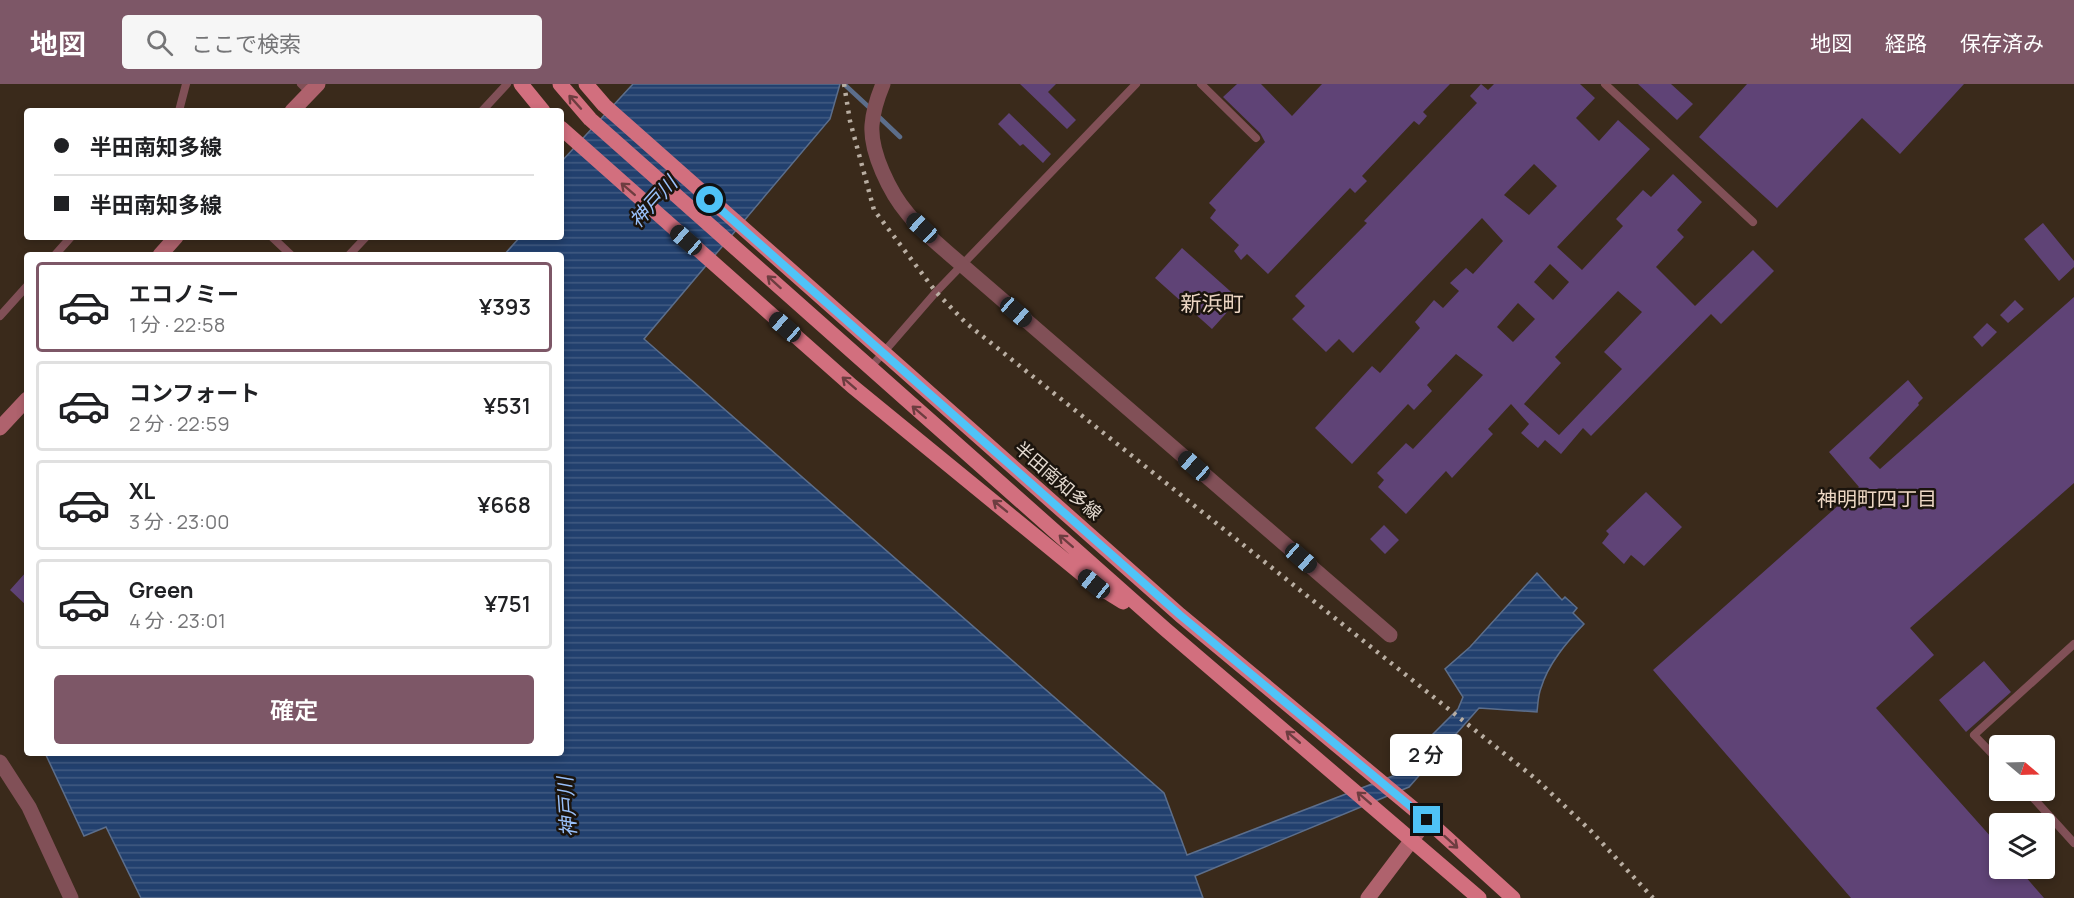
<!DOCTYPE html>
<html lang="ja">
<head>
<meta charset="utf-8">
<style>
  body { margin:0; font-family:Manrope,"Noto Sans JP",sans-serif; background:#f6f6f6; color:#202124; height:100vh; display:flex; flex-direction:column; font-size:22px; white-space:nowrap }
  * { box-sizing:border-box; margin:0 }
  p { font-size:20px; color:#757577 }
  .icon { flex:none; width:33px; height:33px; fill:none; stroke:currentColor; stroke-width:2; stroke-linecap:round; stroke-linejoin:round }
  .map { position:relative; flex:1; overflow:hidden }
  .details { position:absolute; left:24px; top:168px; width:540px; height:504px; display:flex; flex-direction:column; background:#fff; border-radius:6px; box-shadow:0 3px 9px #0003 }
  .details>* { flex:none }
  .top-card { position:absolute; left:24px; top:24px; width:540px; height:132px; border-radius:6px; box-shadow:0 3px 9px #0003; display:grid; align-content:center; height:132px; padding:0 30px; background:#fff }
  .needle { width:39px; rotate:109deg }
  .buttons { position:absolute; left:1989px; top:651px; display:grid; gap:12px }
  .buttons a { display:grid; place-items:center; width:66px; height:66px; border-radius:6px; background:#fff; box-shadow:0 3px 9px #0003; font-size:30px }
  .end { position:absolute; width:27px; height:27px; margin:-14px; border:8px solid #4fc3f7; background:#111; box-shadow:0 0 0 3px #111 }
  .from { border-radius:50% }
  .bubble { position:absolute; height:42px; border-radius:6px; background:#fff; box-shadow:0 3px 9px #0003; font-size:20px; font-weight:600; line-height:42px; text-align:center }
  .car { position:absolute; width:18px; height:36px; margin:-18px -9px; border-radius:8px; box-shadow:0 0 4px 2px #0007; background:linear-gradient(#222 24%,#8ab4d8 0 40%,#222 0 76%,#8ab4d8 0 86%,#222 0) }
  .top-card b { display:flex; align-items:center; gap:21px; height:57px; font-size:22px }
  .top-card b+b { border-top:2px solid #e0e0e0 }
  .top-card i { width:15px; height:15px; background:#202124 }
  ul { padding:10px 0 0; list-style:none }
  li { display:flex; align-items:center; gap:18px; height:90px; margin:0 12px 9px; padding:0 18px; border:3px solid #e0e0e0; border-radius:6px }
  li div { flex:1 }
  li b { display:block; font-size:22px }
  li em { font-style:normal; font-weight:600 }
  li.current { border-color:#7d5767 }
  li>.icon { width:54px; height:54px; stroke-width:1.5 }
  .cta { display:flex; gap:12px; margin-top:auto; padding:12px 30px }
  .cta a { flex:1; height:69px; border-radius:6px; background:#7d5767; color:#fff; font-size:24px; font-weight:600; line-height:69px; text-align:center }
  header { display:flex; align-items:center; gap:36px; box-sizing:border-box; height:84px; padding:0 30px; background:#7d5767; color:#fff }
  header strong { font-size:28px }
  nav { display:flex; gap:33px; margin-inline-start:auto; font-size:21px }
  .search { width:420px; height:54px; background:#f6f6f6; display:flex; align-items:center; gap:15px; box-sizing:border-box; padding:0 21px; border-radius:6px; color:#757577; font-size:22px }
  .map>svg:first-child { display:block }
  .water { fill:url(#water-rules); stroke:#5c6e8b; stroke-width:1.5 }
  .lines { fill:none; stroke-linecap:round; stroke-linejoin:round }
  .stream { stroke:#5c6e8b; stroke-width:4.5 }
  .building { fill:#5f4376; fill-rule:evenodd }
  .lane { stroke:#815057; stroke-width:8 }
  .street { stroke:#815057; stroke-width:15 }
  .secondary { stroke:#af626d; stroke-width:15 }
  .primary { stroke:#d26f7e; stroke-width:15 }
  .rail { stroke:#b9aea2; stroke-width:4.5; stroke-dasharray:3 6; stroke-linecap:butt }
  .oneway { stroke:#6d3d40 }
  .route { stroke:#4fc3f7; stroke-width:8 }
  .labels { text-anchor:middle; stroke-width:5; stroke-linejoin:round; paint-order:stroke }
  .street-label { font-size:18px; fill:#e4dad0; stroke:#1b140d }
  .water-label { font-size:20px; font-style:italic; fill:#99c0fa; stroke:#1b140d }
  .neighbourhood-label { font-size:20px; fill:#edd7c4; stroke:#1b140d }
  .quarter-label { font-size:21px; fill:#edd7c4; stroke:#1b140d }
</style>
</head>
<body>
<header>
<strong>地図</strong>
<div class="search"><svg class="icon" aria-label="search" viewBox="0 0 24 24"><circle cx="10" cy="10" r="6"/><path d="M15 15l6 6"/></svg>ここで検索</div>
<nav><a>地図</a><a>経路</a><a>保存済み</a></nav>
</header>
<div class="map">
<svg width="2074" height="814" viewBox="0 0 2074 814">
  <defs>
    <pattern id="water-rules" width="6" height="5" patternUnits="userSpaceOnUse" patternTransform="scale(1.5)"><rect width="6" height="5" fill="#22406e"/><path d="M0 2.5h6" fill="none" stroke="#425b82"/></pattern>
  </defs>
  <rect width="100%" height="100%" fill="#3a2a1b"/>
  <!-- water -->
  <path class="water" d="M633 0H840L830 35 644 255 1164 709 1187 771 1398 690 1418 665 1458 625 1463 613 1445 585 1470 563 1537 489 1562 516 1565 513 1577 524 1573 529 1584 540C1567 558 1548 580 1541 604 1538 611 1538 620 1537 628L1479 624 1409 703 1195 792 1203 814H141L106 743 84 752 45 669H561V171H504L520 153H561V78Z"/>
  <g class="lines">
    <!-- stream -->
    <path class="stream" d="M844 0 872 26
      M878 32 900 53"/>
  </g>
  <!-- building -->
  <path class="building" d="M1020 0H1056L1048 8 1076 36 1067 45Z
    M1237 0H1261L1292 32 1322 0H1450L1423 28 1427 32 1419 41 1414 37 1362 92 1367 97 1355 109 1350 104 1268 190 1247 170 1241 176 1234 167 1239 161 1210 134 1216 126 1209 119 1265 58 1260 49 1223 13Z
    M1481 0 1488 6 1494 0H1580L1595 14 1576 34 1599 57 1618 36 1650 65 1557 163 1582 186 1623 142 1616 135 1643 106 1651 113 1673 90 1702 118 1677 146 1684 153 1656 183 1695 222 1753 166 1774 187 1721 240 1711 230 1591 352 1583 344 1561 370 1545 356 1538 364 1521 349 1529 340 1511 320 1488 345 1493 350 1452 394 1446 387 1406 430 1378 403 1384 396 1377 389 1406 359 1413 365 1483 291 1456 270 1427 301 1432 307 1414 326 1408 320 1352 380 1315 344 1372 282 1380 289 1420 244 1415 238 1434 216 1443 224 1459 207 1450 199 1466 184 1473 190 1503 157 1482 134 1353 269 1339 255 1326 268 1292 235 1305 222 1295 212 1367 139 1364 137 1477 19 1470 12ZM1534 80 1557 102 1529 131 1504 111ZM1550 180 1569 198 1553 216 1534 198ZM1618 207 1642 228 1604 268 1622 285 1559 351 1524 320 1561 279 1555 273ZM1518 219 1535 235 1513 258 1497 243Z
    M1638 0H1671L1693 20 1677 36Z
    M1747 0H1964L1900 70 1862 34 1777 124 1699 53Z
    M1009 29 1051 70 1043 79 1023 60 1020 62 998 40Z
    M2043 139 2074 177V183L2059 197 2024 155Z
    M1182 164 1239 215 1212 245 1155 194Z
    M2074 213V399L1910 544 1934 571 1876 624 2000 763V784H2018L2044 814H1851L1653 586 1859 403 1829 368 1908 296 1923 314 1918 319 1919 321 1869 374 1880 385Z
    M2015 216 2024 225 2008 239 2000 231Z
    M1987 239 1997 248 1982 263 1973 253Z
    M1646 408 1682 443 1644 482 1631 471 1624 480 1602 459 1609 450 1606 447Z
    M1384 441 1399 456 1385 470 1370 455Z
    M27 487V522L10 506Z
    M1984 577 2011 608 1966 648 1939 616Z"/>
  <g class="lines">
    <!-- lane -->
    <path class="lane" d="M301 0 309 8
      M1201 0 1256 54
      M1605 0 1753 138
      M179 27 186 0
      M482 27 507 0
      M272 153 291 171
      M55 171 71 153
      M349 171 366 153
      M0 232 27 202
      M870 284 936 208 1136 0
      M2000 678 1974 651 2074 560
      M2026 706 2074 759"/>
    <!-- street -->
    <path class="street" d="M883 0C878 12 873 27 872 41 870 68 890 109 908 130 923 149 944 165 962 181L1390 551
      M0 678 29 723 71 814"/>
    <!-- secondary -->
    <path class="secondary" d="M292 27 318 0
      M160 171 176 153
      M0 344 27 315
      M1368 814 1427 736"/>
    <!-- primary -->
    <path class="primary" d="M521 0 543 27
      M560 0 590 35 1165 545 1479 814
      M586 0 604 21 1180 531 1427 736 1513 814
      M561 44 852 302 1094 500 1123 518"/>
    <!-- rail -->
    <path class="rail" d="M844 0 850 37 874 126 936 208 966 239 1536 695 1591 747 1653 814"/>
  </g>
  <!-- one-way arrows -->
  <defs><path id="oneway-shaft" d="M-6 0H5M1.5-3L5.5 0L1.5 3" fill="none" stroke-width="1.6" stroke-linecap="round" stroke-linejoin="round" transform="scale(1.5)"/></defs>
  <g class="oneway">
    <use href="#oneway-shaft" transform="translate(575 18) rotate(-132)"/>
    <use href="#oneway-shaft" transform="translate(628 105) rotate(-139)"/>
    <use href="#oneway-shaft" transform="translate(774 198) rotate(-138)"/>
    <use href="#oneway-shaft" transform="translate(849 299) rotate(-139)"/>
    <use href="#oneway-shaft" transform="translate(919 328) rotate(-139)"/>
    <use href="#oneway-shaft" transform="translate(1000 422) rotate(-141)"/>
    <use href="#oneway-shaft" transform="translate(1066 457) rotate(-139)"/>
    <use href="#oneway-shaft" transform="translate(1293 653) rotate(-140)"/>
    <use href="#oneway-shaft" transform="translate(1364 714) rotate(-139)"/>
    <use href="#oneway-shaft" transform="translate(1451 758) rotate(42)"/>
  </g>
  <g class="lines">
    <!-- route -->
    <path class="route" d="M710 116 1180 531 1427 736"/>
  </g>
  <g class="labels">
    <!-- street labels -->
    <g class="street-label">
      <text transform="translate(1058 397) rotate(41)" y="6">半田南知多線</text>
    </g>
    <!-- water labels -->
    <g class="water-label">
      <text transform="translate(653 118) rotate(-48)" y="7">神戸川</text>
      <text transform="translate(567 723) rotate(-94)" y="7">神戸川</text>
    </g>
    <!-- neighbourhood labels -->
    <g class="neighbourhood-label">
      <text x="1877" y="422">神明町四丁目</text>
    </g>
    <!-- quarter labels -->
    <g class="quarter-label">
      <text x="1212" y="227">新浜町</text>
    </g>
  </g>
</svg>
<div class="buttons">
<a><svg class="needle" viewBox="-14 -14 28 28"><path d="M0-13l5 13h-10z" fill="#e53935"/><path d="M0 13l5-13h-10z" fill="#757577"/></svg></a>
<a><svg class="icon" aria-label="layers" viewBox="0 0 24 24"><path d="M12 4l9 5-9 5-9-5zM3 14l9 5 9-5"/></svg></a>
</div>
<i class="end from" style="left:710px;top:116px"></i>
<i class="end" style="left:1427px;top:736px"></i>
<div class="bubble" style="left:1390px;top:650px;width:72px">2 分</div>
<i class="car" style="left:922px;top:144px;rotate:313deg"></i>
<i class="car" style="left:686px;top:156px;rotate:311deg"></i>
<i class="car" style="left:1016px;top:228px;rotate:131deg"></i>
<i class="car" style="left:785px;top:243px;rotate:311deg"></i>
<i class="car" style="left:1194px;top:382px;rotate:311deg"></i>
<i class="car" style="left:1301px;top:474px;rotate:131deg"></i>
<i class="car" style="left:1094px;top:500px;rotate:309deg"></i>
<div class="top-card">
<b><i class="from"></i>半田南知多線</b>
<b><i></i>半田南知多線</b>
</div>
<section class="details">
<ul>
<li class="current"><svg class="icon" aria-label="car" viewBox="0 0 24 24"><path d="M5 17H2v-5l4-1 3-4h7l3 4 3 1v5h-3M9 17h6M6 11h13"/><circle cx="7" cy="17" r="2"/><circle cx="17" cy="17" r="2"/></svg><div><b>エコノミー</b><p>1 分 · 22:58</p></div><em>¥393</em></li>
<li><svg class="icon" aria-label="car" viewBox="0 0 24 24"><path d="M5 17H2v-5l4-1 3-4h7l3 4 3 1v5h-3M9 17h6M6 11h13"/><circle cx="7" cy="17" r="2"/><circle cx="17" cy="17" r="2"/></svg><div><b>コンフォート</b><p>2 分 · 22:59</p></div><em>¥531</em></li>
<li><svg class="icon" aria-label="car" viewBox="0 0 24 24"><path d="M5 17H2v-5l4-1 3-4h7l3 4 3 1v5h-3M9 17h6M6 11h13"/><circle cx="7" cy="17" r="2"/><circle cx="17" cy="17" r="2"/></svg><div><b>XL</b><p>3 分 · 23:00</p></div><em>¥668</em></li>
<li><svg class="icon" aria-label="car" viewBox="0 0 24 24"><path d="M5 17H2v-5l4-1 3-4h7l3 4 3 1v5h-3M9 17h6M6 11h13"/><circle cx="7" cy="17" r="2"/><circle cx="17" cy="17" r="2"/></svg><div><b>Green</b><p>4 分 · 23:01</p></div><em>¥751</em></li>
</ul>
<div class="cta"><a>確定</a></div>
</section>
</div>
</body>
</html>
